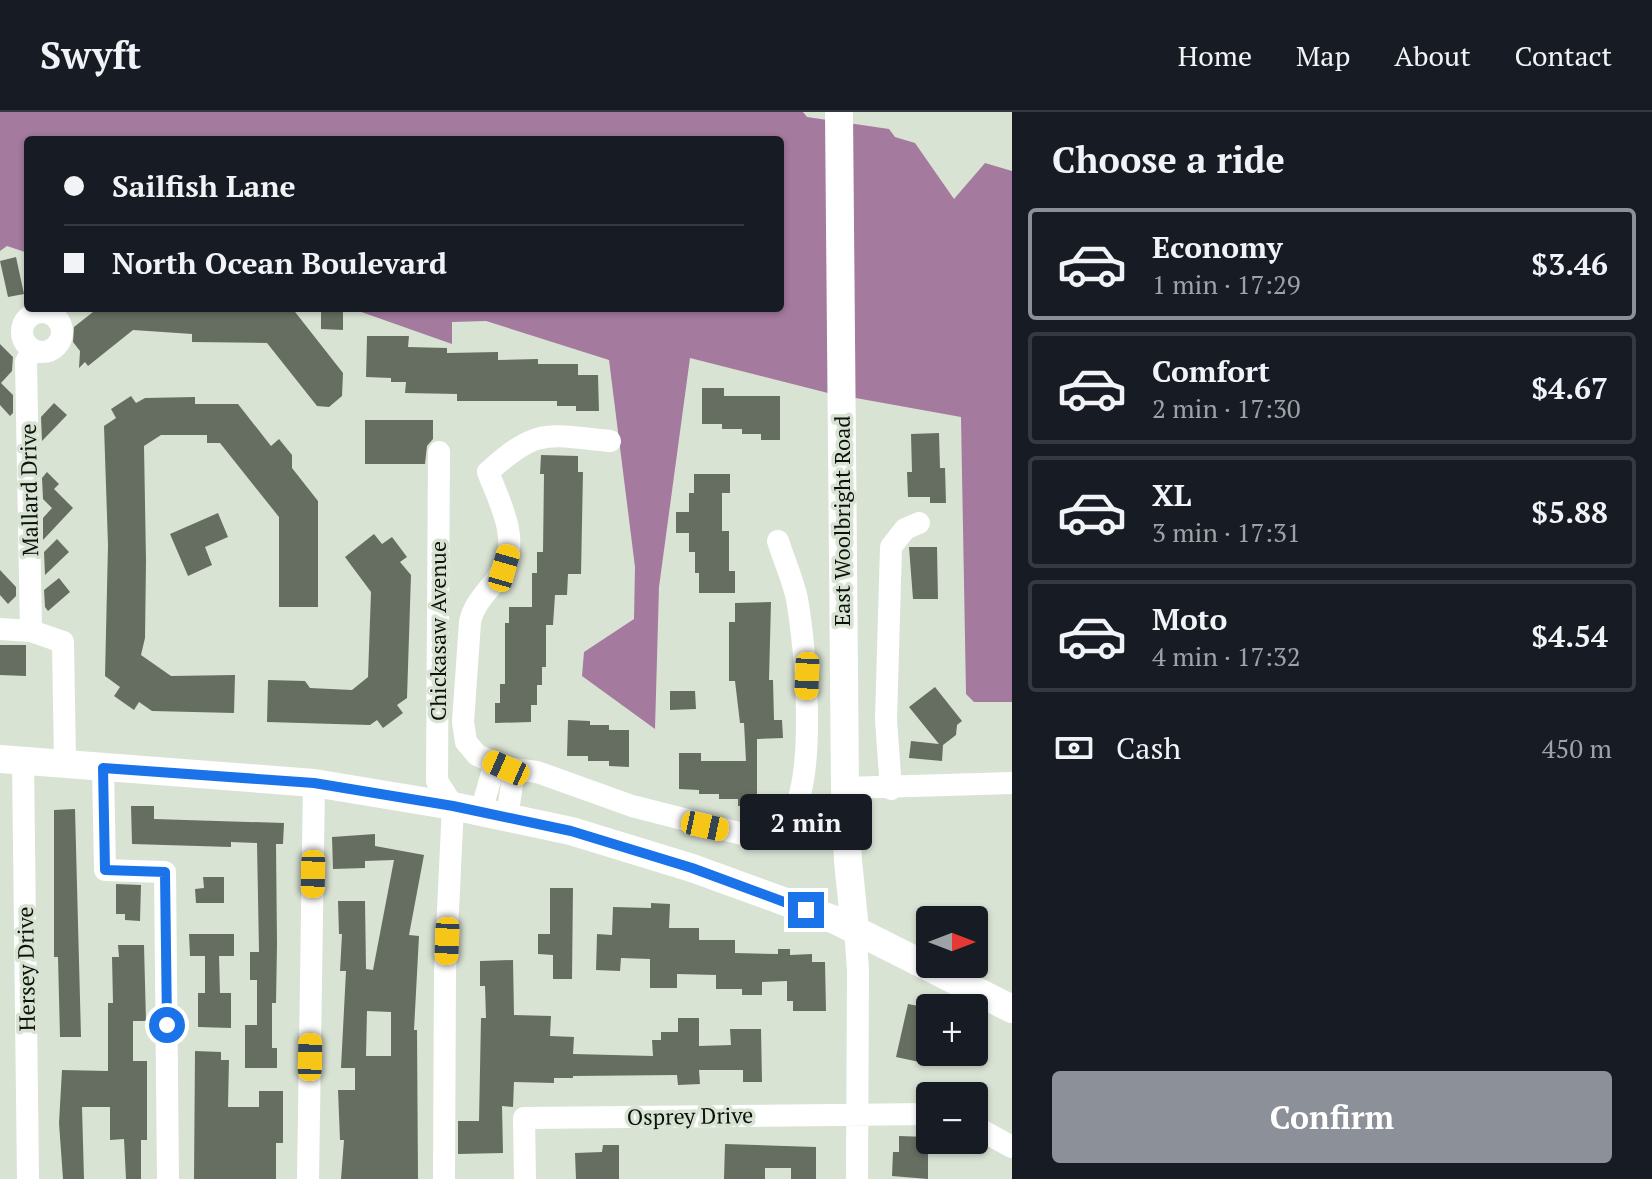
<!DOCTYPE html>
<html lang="en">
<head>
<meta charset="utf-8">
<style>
  body { margin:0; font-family:"PT Serif",serif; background:#242831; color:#f1f3f6; height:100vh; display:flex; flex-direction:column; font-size:30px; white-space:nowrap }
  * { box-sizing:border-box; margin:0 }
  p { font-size:26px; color:#9ea1a6 }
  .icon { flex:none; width:44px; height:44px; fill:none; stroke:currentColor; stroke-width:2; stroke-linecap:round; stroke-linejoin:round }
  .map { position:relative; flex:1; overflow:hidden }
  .side { display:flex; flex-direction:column; background:#171b24; width:640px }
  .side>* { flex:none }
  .banner { position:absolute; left:24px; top:24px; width:760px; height:176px; border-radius:8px; box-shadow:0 2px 6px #0004; display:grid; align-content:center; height:176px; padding:0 40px; background:#171b24 }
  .needle { width:52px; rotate:90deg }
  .buttons { position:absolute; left:916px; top:794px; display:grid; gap:16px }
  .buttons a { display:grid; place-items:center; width:72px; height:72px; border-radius:8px; background:#171b24; box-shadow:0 2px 6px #0004; font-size:40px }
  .end { position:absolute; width:36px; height:36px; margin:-18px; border:10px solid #1a73e8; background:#fff; box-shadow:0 0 0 4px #fff }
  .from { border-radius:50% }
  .bubble { position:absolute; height:56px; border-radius:8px; background:#171b24; box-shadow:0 2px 6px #0004; font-size:26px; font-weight:700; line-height:56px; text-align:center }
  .car { position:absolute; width:24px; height:48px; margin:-24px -12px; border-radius:10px; box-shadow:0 0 6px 2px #0007; background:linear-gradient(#f5c518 24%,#345 0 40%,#f5c518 0 76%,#345 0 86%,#f5c518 0) }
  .banner b { display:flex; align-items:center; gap:28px; height:76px; font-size:30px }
  .banner b+b { border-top:2px solid #363941 }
  .banner i { width:20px; height:20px; background:#f1f3f6 }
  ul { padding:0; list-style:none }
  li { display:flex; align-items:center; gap:24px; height:112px; margin:0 16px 12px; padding:0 24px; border:4px solid #363941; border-radius:8px }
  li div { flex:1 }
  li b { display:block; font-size:30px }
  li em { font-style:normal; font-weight:700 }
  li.current { border-color:#8c9099 }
  li>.icon { width:72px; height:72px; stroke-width:1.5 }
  h2 { padding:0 40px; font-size:36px; line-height:96px }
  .pay { display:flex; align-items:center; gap:20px; height:88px; padding:0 40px; font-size:30px }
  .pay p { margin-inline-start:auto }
  .button { display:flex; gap:16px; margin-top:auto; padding:16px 40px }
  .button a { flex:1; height:92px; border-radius:8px; background:#8c9099; color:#fff; font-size:32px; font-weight:700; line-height:92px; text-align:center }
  header { display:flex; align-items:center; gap:48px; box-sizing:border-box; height:112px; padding:0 40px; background:#171b24; border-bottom:2px solid #363941 }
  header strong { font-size:38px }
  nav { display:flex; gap:44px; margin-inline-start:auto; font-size:28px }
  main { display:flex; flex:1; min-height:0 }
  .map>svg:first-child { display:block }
  .water { fill:#a47a9e }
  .building { fill:#666e61; fill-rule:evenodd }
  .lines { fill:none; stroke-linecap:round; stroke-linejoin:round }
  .minor { stroke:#fff; stroke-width:22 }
  .major { stroke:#fff; stroke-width:28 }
  .route { stroke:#1a73e8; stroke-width:10 }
  .labels { text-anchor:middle; stroke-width:7; stroke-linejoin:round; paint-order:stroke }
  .street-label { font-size:22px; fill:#0d110c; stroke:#d9e3d4 }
</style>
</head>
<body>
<header>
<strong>Swyft</strong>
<nav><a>Home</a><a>Map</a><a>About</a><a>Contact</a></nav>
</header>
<main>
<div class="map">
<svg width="1012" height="1067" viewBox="0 0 1012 1067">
  <rect width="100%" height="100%" fill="#d9e3d4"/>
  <!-- water -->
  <path class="water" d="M0 0H803L807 5 889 17 895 25 915 31 954 87 985 51 1012 59V590H974L966 582 961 305 828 281 690 246 659 475 655 617 582 564 584 540 634 507 635 455 609 248 486 209 452 210V232L350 196H780V28H28V141L7 134 0 139Z"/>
  <!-- building -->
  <path class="building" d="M16 145 24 182 8 185 0 149Z
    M98 196H292L343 261 342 284 329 295 317 294 267 231 192 230V222L133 218 88 254 85 250 79 256 80 239 73 230 74 215Z
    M321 196H343V218L321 217Z
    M367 224H409L408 235 447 236V241L498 240V248L538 247V252H578V263H598L599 299H576V294H557V289H457V282L405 281 406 270H391V266L366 265Z
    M0 232 13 245 12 259 1 271 13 283V301L10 304 0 293Z
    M702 276H724V284H780V328H761V322H742V317H722V312H702Z
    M131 284 136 291 145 286 195 285V292H238L271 334 279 327 292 343V356L318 389V495H279V405L220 331H207V323H161L144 334 146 449 145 526 141 543 171 564 235 563 234 601 152 599 139 590 134 598 114 584 120 575 105 564 108 433 104 314 116 306 111 297Z
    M54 291 67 303 42 329 41 305Z
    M365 308H433V327L427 334 425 352H365Z
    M939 321 940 356H945L946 391H930V385H908L907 360H912L911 322Z
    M541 343 578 344V360H583L581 462H568L567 483H555L553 513H546V555H542V573H537V593H531V610L495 611V591H500V572H505V511H509V495H532V461H537V440H543L544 362H540Z
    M47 360 59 372 54 377 73 396 43 428V406L52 396 43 387 42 366Z
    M694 362H730V381H722V419H729V459H735V481H699V461H695V440H689V421H676V400H689V381H694Z
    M218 401 228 425 205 435 212 453 188 464 170 422Z
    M374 422 382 432 392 425 407 445 400 450 411 463 407 586 397 593 403 601 383 616 377 608 370 613 267 610 268 568 305 569 310 576 352 578 368 565 371 480 345 445Z
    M57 427 69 440 45 463 44 440Z
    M909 435H937L938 487H913Z
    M0 458 16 475V484L8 492 0 483Z
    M59 466 70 480 48 499 45 495 44 478Z
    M771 490 769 568H773L774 608H782L783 626 757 627V694H738V687H719V682H699V678L679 677V641H701V649H746L744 611H740L735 569H729V510H735V491Z
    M0 533H26V564L0 563Z
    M935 575 962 609 957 613 956 623 943 633 942 649 909 646 911 629 939 632 909 595Z
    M670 579H695L696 597 670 598Z
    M568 608 590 609V613H609V618H629V655L609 654V649H588V644H567Z
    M131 694H154V707L284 711 283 732H276L277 832 276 891H272V936H277V956H245V913H257V868H250V840H259L257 731 231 730V735L132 732Z
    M75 697 81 925H60L58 845H54V698Z
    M375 722V734L424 743 409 823 419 824 414 918H417L418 1067H341L344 1028H340L338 978H355V956H341L346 859H340L342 822H339L338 789H365L366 857 373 858 394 748 365 749V756L333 757 332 725ZM367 899 391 900V944H366Z
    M203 765H224V791H196L195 777 204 776Z
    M116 772 141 773 140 809 125 808V802H116Z
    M550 776H573L572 867H553V843L538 842V822H550Z
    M651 791 670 792 669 816H699V828H735V841L778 842V837H790V843L812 842V850H825L826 899H793V889H787V869L762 870V883H742V877H716V863L677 862V876H650V847L621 846 620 859 596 858 597 822 612 823 613 795 651 796Z
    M189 822H234V844H219L220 881H231V916L198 915V881H205V844H190Z
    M118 833H144L146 909H133V949H147V1028H141V1067H126L124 1027 110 1028V995H82L84 1067H63L59 1011 62 958 108 959V891H113L112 845H119Z
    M513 848 514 903 551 904 550 924 574 925 573 942 653 944 652 928H661V920H678V906H699V934L731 933 730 917H761L762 970H743V958H699L700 972 678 973 677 963 573 964V966H554V971L514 970 513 995 502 994 503 1041 458 1042V1009H479L481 906H486L485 874H480V849Z
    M908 892 929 896 926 908H930V938H927L924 951 896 945Z
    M195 939 221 940V948H229L228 995H259V979H283V1031H276V1067H194Z
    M899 1024 928 1025V1067L892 1064 893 1040H899Z
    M725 1032 816 1035V1067H791V1056H765V1067H724Z
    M603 1033H619V1067H576L575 1041 602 1040Z"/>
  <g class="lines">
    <!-- minor -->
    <path class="minor" d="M22 220a20 20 0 1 1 40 0a20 20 0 1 1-40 0Z
      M610 329C546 323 538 315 488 360 499 389 520 427 503 457 492 477 475 487 470 510L463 610 466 630 477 643 506 656 537 660 632 694 754 725C766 722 778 718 787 709 819 676 805 532 797 487 793 468 784 448 778 429
      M439 340 437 669 453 694 445 860 444 1067
      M0 517 31 519 63 530 65 650
      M31 519 26 250 32 238
      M23 648 28 1067
      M103 656 105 758 165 760 168 1067
      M845 676 1012 671
      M891 677 886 608 891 435 905 417 919 411
      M481 700 492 661 506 656 513 666 507 705
      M855 817 858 858 857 1067
      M974 1014 1012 1035
      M308 1067 314 671
      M525 1067 524 1006 930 1002"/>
    <!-- major -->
    <path class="major" d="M839 0 845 676 848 749 855 817
      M0 647 314 671 453 694 571 719 692 756 835 808 1012 897"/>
  </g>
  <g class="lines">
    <!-- route -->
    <path class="route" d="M167 913 165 760 105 758 103 656 314 671 453 694 571 719 692 756 806 798"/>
  </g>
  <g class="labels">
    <!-- street labels -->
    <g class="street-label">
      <text transform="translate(29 378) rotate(-91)" y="8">Mallard Drive</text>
      <text transform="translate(842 409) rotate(-90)" y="8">East Woolbright Road</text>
      <text transform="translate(438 519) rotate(-90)" y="8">Chickasaw Avenue</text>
      <text transform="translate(26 857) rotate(-91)" y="8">Hersey Drive</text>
      <text transform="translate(690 1004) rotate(-1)" y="8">Osprey Drive</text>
    </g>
  </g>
</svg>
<div class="buttons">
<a><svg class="needle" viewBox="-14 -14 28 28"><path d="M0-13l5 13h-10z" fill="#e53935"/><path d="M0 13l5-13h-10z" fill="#9ea1a6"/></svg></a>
<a>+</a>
<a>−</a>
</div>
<i class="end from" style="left:167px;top:913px"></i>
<i class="end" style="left:806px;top:798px"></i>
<div class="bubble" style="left:740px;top:682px;width:132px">2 min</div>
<i class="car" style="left:504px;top:456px;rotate:16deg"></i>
<i class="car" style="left:807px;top:564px;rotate:182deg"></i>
<i class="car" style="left:506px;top:656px;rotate:294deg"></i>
<i class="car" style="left:705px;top:714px;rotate:102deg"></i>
<i class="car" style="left:313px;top:762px;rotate:181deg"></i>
<i class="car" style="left:447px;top:829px;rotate:182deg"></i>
<i class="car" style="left:310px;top:945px;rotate:1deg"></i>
<div class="banner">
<b><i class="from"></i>Sailfish Lane</b>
<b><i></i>North Ocean Boulevard</b>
</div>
</div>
<section class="side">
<h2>Choose a ride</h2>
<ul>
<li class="current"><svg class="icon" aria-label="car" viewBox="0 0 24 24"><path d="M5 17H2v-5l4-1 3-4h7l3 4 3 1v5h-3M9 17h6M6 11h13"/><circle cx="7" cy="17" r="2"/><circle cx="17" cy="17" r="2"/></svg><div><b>Economy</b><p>1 min · 17:29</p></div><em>$3.46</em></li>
<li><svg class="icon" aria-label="car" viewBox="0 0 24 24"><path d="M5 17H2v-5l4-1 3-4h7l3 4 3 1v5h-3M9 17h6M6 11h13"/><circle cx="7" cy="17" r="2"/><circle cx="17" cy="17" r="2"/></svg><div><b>Comfort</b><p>2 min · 17:30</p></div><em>$4.67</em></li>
<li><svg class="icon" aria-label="car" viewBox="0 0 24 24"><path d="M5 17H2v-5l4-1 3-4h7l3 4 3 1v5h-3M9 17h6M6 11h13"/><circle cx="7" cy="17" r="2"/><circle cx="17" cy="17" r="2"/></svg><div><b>XL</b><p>3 min · 17:31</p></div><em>$5.88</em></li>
<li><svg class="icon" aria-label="car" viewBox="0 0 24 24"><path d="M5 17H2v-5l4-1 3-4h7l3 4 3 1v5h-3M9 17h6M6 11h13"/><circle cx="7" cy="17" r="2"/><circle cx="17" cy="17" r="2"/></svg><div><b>Moto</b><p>4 min · 17:32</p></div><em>$4.54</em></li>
</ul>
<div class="pay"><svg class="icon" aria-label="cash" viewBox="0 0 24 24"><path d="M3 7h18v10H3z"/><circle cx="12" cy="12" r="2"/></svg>Cash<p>450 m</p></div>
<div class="button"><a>Confirm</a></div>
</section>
</main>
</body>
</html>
